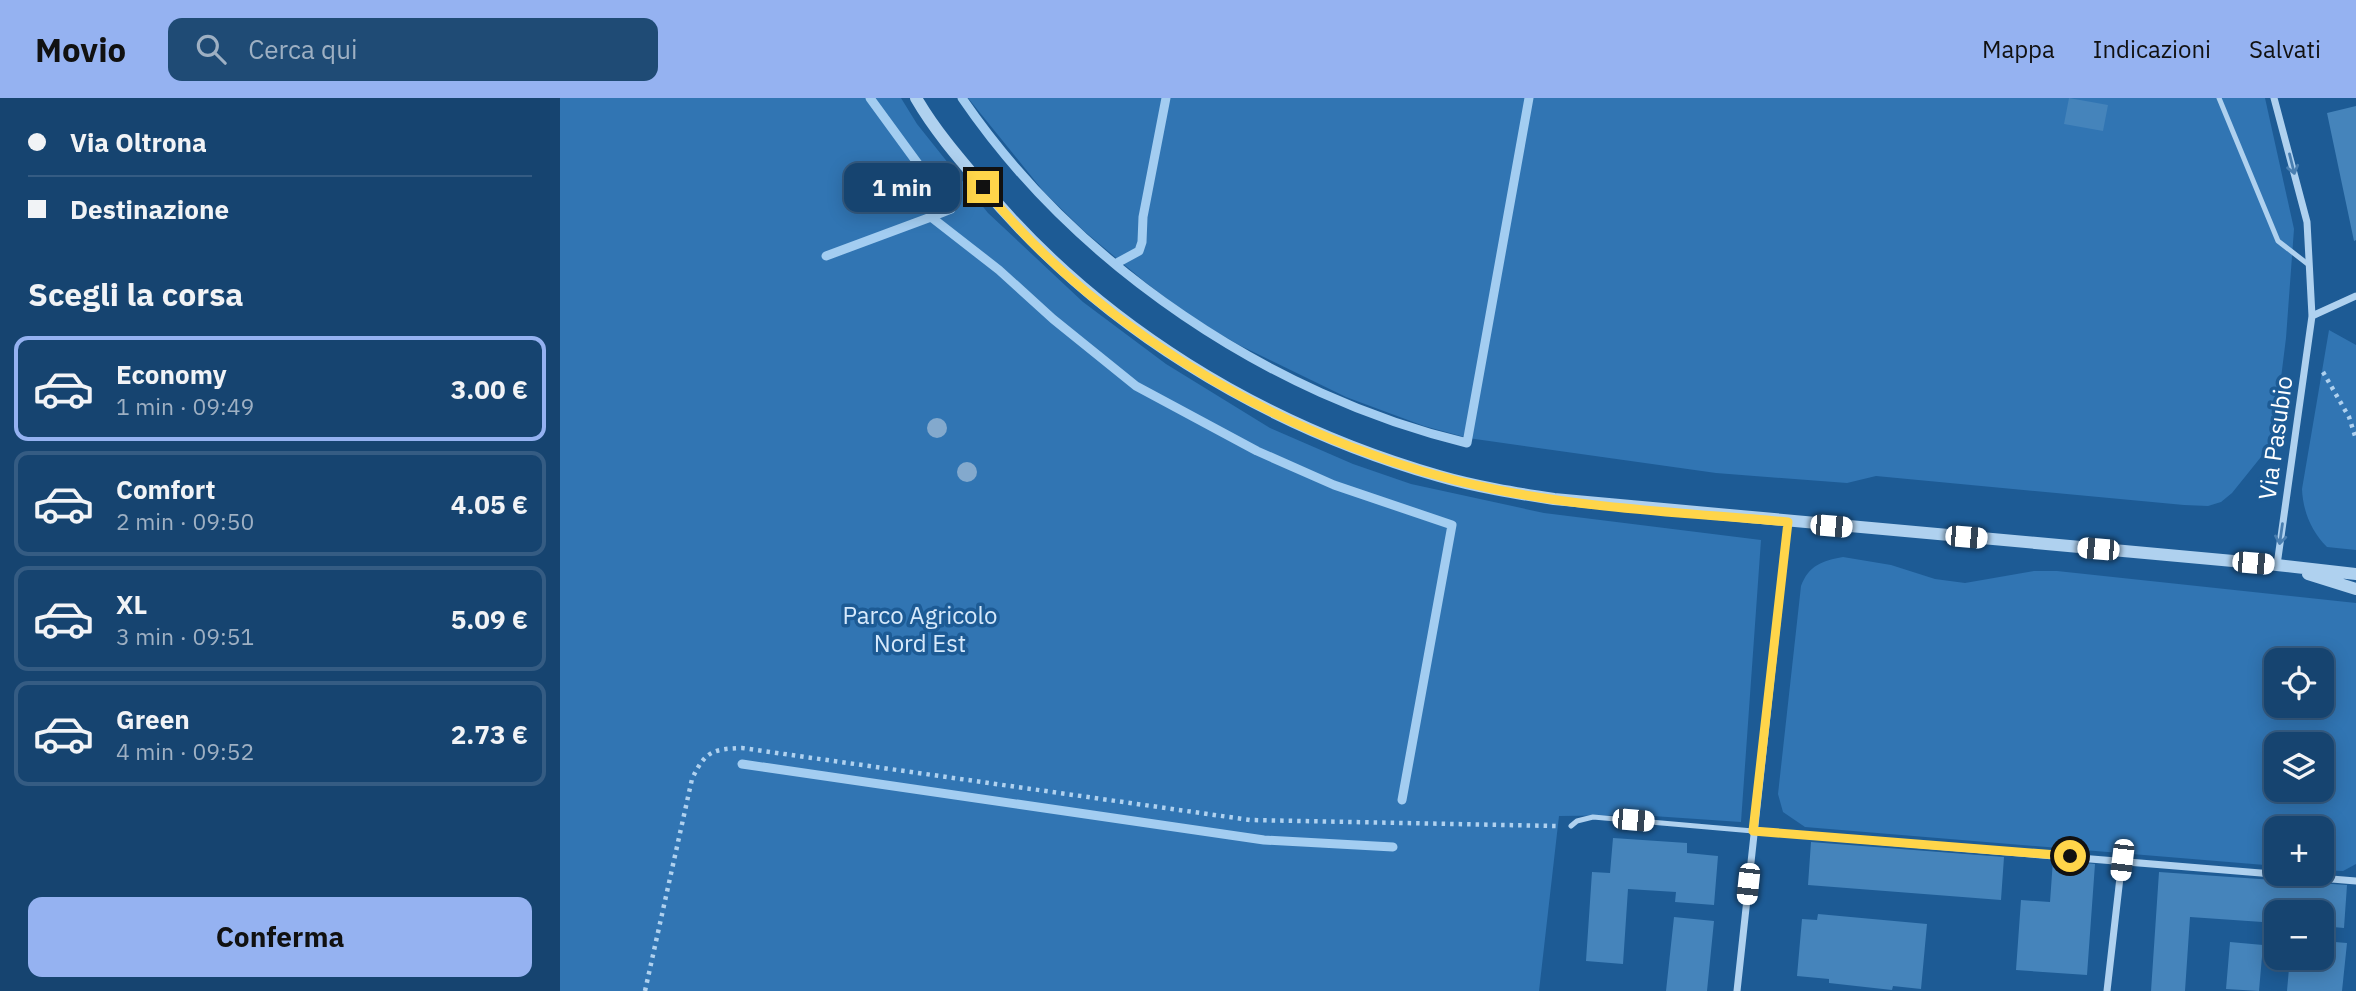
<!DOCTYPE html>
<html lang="it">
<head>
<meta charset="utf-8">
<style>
  body { margin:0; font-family:"IBM Plex Sans",sans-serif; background:#1f4b75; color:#f1f3f6; height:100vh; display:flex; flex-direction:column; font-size:26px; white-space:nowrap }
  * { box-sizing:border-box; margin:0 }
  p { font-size:23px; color:#9eb0c3 }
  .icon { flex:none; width:38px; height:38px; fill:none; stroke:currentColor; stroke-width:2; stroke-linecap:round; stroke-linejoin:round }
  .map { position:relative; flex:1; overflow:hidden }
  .side { display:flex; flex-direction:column; background:#164470; width:560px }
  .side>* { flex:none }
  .top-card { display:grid; align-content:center; height:154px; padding:0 28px; background:#164470 }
  .buttons { position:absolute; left:1704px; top:550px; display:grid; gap:14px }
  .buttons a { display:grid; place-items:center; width:70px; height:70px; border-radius:14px; background:#164470; box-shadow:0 4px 18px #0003,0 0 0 2px #355c83; font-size:35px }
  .end { position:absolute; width:32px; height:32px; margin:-16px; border:9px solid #ffd54a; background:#111; box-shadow:0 0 0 4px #111 }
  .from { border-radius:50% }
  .bubble { position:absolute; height:49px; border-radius:14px; background:#164470; box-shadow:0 4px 18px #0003,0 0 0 2px #355c83; font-size:23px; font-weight:700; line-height:49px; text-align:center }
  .car { position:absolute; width:21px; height:42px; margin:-21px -10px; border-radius:9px; box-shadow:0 0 5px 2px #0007; background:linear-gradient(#fff 24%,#345 0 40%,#fff 0 76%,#345 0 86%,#fff 0) }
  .top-card b { display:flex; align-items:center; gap:24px; height:66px; font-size:26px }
  .top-card b+b { border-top:2px solid #355c83 }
  .top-card i { width:18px; height:18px; background:#f1f3f6 }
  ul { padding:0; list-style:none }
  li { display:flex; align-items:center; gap:21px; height:105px; margin:0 14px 10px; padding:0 14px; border:4px solid #355c83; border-radius:14px }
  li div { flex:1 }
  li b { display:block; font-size:26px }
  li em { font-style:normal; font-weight:700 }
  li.on { border-color:#95b2f1 }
  li>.icon { width:63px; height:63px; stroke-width:1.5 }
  h2 { padding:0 28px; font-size:32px; line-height:84px }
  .cta { display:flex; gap:14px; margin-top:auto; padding:14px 28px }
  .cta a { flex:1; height:80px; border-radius:14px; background:#95b2f1; color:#111; font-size:28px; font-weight:700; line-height:80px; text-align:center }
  header { display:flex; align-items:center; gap:42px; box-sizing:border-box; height:98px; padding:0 35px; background:#95b2f1; color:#111 }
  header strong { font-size:33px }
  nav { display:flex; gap:38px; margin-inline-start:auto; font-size:24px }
  .search { width:490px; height:63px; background:#1f4b75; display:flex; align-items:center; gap:18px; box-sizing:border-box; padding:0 24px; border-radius:14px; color:#9eb0c3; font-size:26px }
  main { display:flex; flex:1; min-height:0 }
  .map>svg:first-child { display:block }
  .green { fill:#3175b3; fill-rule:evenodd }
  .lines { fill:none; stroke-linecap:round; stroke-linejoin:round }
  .stream { stroke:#a3cdf1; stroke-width:9 }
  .building { fill:#4584bb }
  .path { stroke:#afd1ef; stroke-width:4.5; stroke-dasharray:3.5 5; stroke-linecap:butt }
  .service { stroke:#afd1ef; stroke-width:5 }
  .minor { stroke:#afd1ef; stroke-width:7 }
  .tertiary { stroke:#afd1ef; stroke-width:12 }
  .tree { fill:#83a9cd }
  .oneway { stroke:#497eb0 }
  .route { stroke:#ffd54a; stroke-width:9 }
  .labels { text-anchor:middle; stroke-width:7; stroke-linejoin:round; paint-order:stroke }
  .street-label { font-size:24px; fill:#fff; stroke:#1d5b95 }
  .park-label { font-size:24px; fill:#d6e9fb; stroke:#1d5b95 }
</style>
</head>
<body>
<header>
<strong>Movio</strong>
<div class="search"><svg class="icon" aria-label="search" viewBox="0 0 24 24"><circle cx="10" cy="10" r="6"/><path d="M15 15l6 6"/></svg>Cerca qui</div>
<nav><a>Mappa</a><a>Indicazioni</a><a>Salvati</a></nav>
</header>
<main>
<section class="side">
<div class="top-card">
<b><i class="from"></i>Via Oltrona</b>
<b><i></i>Destinazione</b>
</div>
<h2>Scegli la corsa</h2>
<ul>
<li class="on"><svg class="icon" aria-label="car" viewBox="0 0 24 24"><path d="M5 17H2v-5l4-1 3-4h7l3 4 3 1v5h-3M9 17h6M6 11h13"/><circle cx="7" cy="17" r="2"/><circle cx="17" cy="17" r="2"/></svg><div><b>Economy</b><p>1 min · 09:49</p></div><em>3.00 €</em></li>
<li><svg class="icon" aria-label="car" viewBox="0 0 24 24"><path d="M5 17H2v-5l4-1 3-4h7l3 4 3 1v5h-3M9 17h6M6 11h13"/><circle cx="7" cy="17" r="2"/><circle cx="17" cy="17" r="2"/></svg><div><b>Comfort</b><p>2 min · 09:50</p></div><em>4.05 €</em></li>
<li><svg class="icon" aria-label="car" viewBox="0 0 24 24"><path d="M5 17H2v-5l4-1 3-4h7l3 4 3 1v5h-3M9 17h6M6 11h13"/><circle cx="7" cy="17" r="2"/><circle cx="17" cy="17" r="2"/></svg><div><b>XL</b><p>3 min · 09:51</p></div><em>5.09 €</em></li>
<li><svg class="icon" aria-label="car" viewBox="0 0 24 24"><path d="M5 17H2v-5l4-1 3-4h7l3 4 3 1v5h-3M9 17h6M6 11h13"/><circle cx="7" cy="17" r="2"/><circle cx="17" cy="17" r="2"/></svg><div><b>Green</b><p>4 min · 09:52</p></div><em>2.73 €</em></li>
</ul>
<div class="cta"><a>Conferma</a></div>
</section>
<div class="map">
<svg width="1796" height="893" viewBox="0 0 1796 893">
  <rect width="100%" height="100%" fill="#1d5b95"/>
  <!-- green -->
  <path class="green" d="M0 0H341L357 26 428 115 523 204 606 266 710 330 793 366 851 386 984 415 1201 442 1181 724 1078 717 999 718 979 893H0Z
    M408 0H1705L1734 131 1726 240 1713 344 1672 395 1661 404 1648 408 1624 407 1316 378 1287 385 1156 375 908 340 864 328 786 299 679 247 631 219 585 184 524 133 484 94Z
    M1769 232 1796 247V452L1767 449C1751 433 1743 413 1742 391Z
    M1283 459 1331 467 1375 481 1405 485 1474 473H1497L1796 505V766L1783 773 1762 772V730H1717V768L1245 729 1223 714 1218 696 1241 488C1249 467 1262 463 1283 459ZM1717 562H1762V607H1717ZM1717 646H1762V691H1717Z"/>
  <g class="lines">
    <!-- stream -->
    <path class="stream" d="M310 0 391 111 371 119 439 172 493 221 576 288 697 353 774 387 892 427 842 702
      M402 0C516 167 710 298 907 345L969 0
      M266 158 371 119
      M555 166 579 153 582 144 583 119 606 0
      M182 666 704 742 833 749"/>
  </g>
  <!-- building -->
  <path class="building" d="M1509 0 1548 7 1543 33 1504 26Z
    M1796 8V142L1794 143 1767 15Z
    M1053 740 1127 745V755L1158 758 1154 807 1115 804 1116 794 1068 791 1063 866 1026 863 1032 774 1050 775Z
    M1251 744 1444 759 1441 802 1248 787Z
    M1493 762 1535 766 1527 877 1456 872 1461 802 1490 804Z
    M1599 774 1787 787 1784 830 1762 828V814H1717V825L1630 819 1625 893H1591Z
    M1258 816 1367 826 1361 891 1333 888 1332 892 1269 885V881L1237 878 1242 821 1257 822Z
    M1114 819 1154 823 1147 893H1106Z
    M1762 843 1787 845 1782 893H1727L1730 859H1762Z
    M1670 844 1703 847 1699 893 1666 891Z"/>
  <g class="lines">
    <!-- path -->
    <path class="path" d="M1763 274 1789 319 1796 341
      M85 893 132 681C145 653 153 651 182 650L690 722 996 728"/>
    <!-- service -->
    <path class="service" d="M1659 0 1718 143 1749 167
      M1011 728 1017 723 1033 719 1193 733"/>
    <!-- minor -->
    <path class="minor" d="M1714 0 1747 124 1752 218 1717 467
      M1752 218 1796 198
      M1193 733 1796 783
      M1177 893 1228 424
      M1547 893 1562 762"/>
    <!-- tertiary -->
    <path class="tertiary" d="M356 0C374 31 397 58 420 85 538 228 702 327 879 378 917 389 955 395 994 401L1717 467 1796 476
      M1748 476 1796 491"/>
  </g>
  <!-- trees -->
  <g class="tree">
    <circle cx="377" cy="330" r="10"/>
    <circle cx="407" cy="374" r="10"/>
  </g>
  <!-- one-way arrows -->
  <defs><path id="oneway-shaft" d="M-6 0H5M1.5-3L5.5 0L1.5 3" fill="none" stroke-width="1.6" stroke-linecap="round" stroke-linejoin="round" transform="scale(1.75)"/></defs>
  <g class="oneway">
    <use href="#oneway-shaft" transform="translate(1732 66) rotate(76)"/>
    <use href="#oneway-shaft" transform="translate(1721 436) rotate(98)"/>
  </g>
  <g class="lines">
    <!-- route -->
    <path class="route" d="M423 89C542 239 746 353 933 391 1030 411 1130 415 1228 424L1193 733 1510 758"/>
  </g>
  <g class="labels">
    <!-- street labels -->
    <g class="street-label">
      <text transform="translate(1716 340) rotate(-82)" y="8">Via Pasubio</text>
    </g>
    <!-- park labels -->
    <g class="park-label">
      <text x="360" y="526">Parco Agricolo<tspan x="360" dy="28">Nord Est</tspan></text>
    </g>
  </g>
</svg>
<div class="buttons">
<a><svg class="icon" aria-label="locate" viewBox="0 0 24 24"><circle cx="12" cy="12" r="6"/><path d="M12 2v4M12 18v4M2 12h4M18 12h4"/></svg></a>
<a><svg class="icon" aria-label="layers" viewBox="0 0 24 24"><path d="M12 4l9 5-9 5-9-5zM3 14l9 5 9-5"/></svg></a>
<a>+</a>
<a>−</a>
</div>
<i class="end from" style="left:1510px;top:758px"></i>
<i class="end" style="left:423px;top:89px"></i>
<div class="bubble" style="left:284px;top:65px;width:116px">1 min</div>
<i class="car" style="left:1271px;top:428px;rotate:95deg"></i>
<i class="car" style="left:1406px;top:439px;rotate:95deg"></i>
<i class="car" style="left:1538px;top:451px;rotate:275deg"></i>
<i class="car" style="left:1693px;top:465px;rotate:95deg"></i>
<i class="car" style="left:1073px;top:722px;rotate:95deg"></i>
<i class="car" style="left:1562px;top:762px;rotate:187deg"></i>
<i class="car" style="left:1188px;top:786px;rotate:186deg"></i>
</div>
</main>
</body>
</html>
